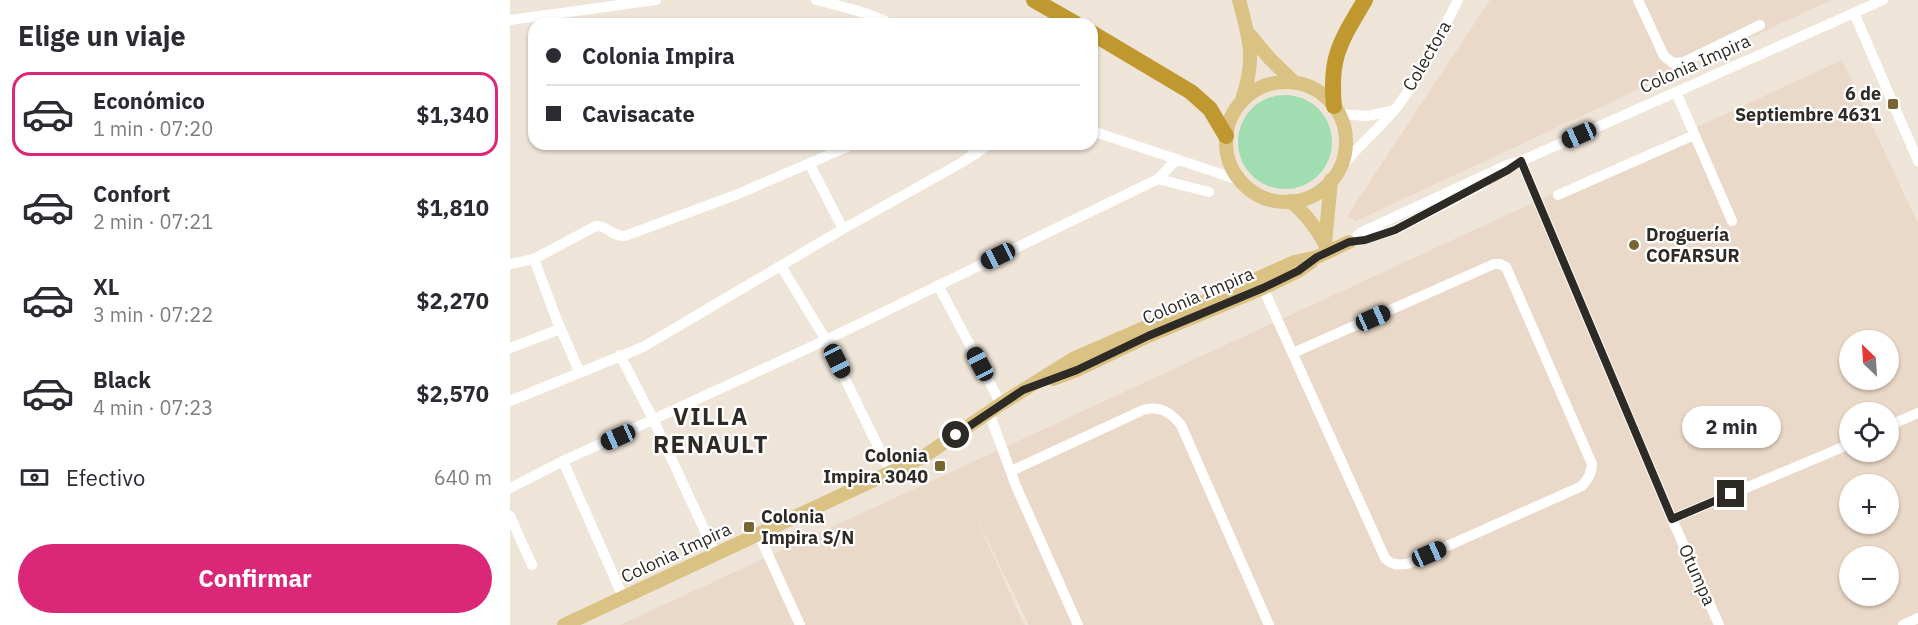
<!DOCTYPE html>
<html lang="es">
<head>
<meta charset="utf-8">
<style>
  body { margin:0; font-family:"IBM Plex Sans",sans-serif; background:#f2f2f3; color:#2b2b33; height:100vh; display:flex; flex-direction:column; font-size:22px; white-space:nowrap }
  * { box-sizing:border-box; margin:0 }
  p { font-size:20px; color:#7c7c81 }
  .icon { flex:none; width:33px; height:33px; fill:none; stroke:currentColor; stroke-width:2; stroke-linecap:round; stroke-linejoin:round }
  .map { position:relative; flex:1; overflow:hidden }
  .details { display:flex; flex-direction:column; background:#fff; width:510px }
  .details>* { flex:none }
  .banner { position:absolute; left:18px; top:18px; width:570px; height:132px; border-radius:18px; box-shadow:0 2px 4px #0004; display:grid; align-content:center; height:132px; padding:0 18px; background:#fff }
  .needle { width:39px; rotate:335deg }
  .fabs { position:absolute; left:1329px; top:330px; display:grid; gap:12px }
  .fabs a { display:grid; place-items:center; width:60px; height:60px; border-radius:50%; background:#fff; box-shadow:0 2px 4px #0004; font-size:30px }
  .end { position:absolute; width:27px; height:27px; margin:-14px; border:8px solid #2e2a26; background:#fff; box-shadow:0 0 0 3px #fff }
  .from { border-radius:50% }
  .bubble { position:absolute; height:42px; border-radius:21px; background:#fff; box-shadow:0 2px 4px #0004; font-size:20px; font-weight:700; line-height:42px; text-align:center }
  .car { position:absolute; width:18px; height:36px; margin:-18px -9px; border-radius:8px; box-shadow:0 0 4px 2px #0007; background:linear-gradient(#222 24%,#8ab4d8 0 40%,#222 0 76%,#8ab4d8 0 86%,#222 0) }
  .banner b { display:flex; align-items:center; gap:21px; height:57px; font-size:22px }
  .banner b+b { border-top:2px solid #e1e1e2 }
  .banner i { width:15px; height:15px; background:#2b2b33 }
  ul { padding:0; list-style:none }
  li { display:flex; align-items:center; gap:18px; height:84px; margin:0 12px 9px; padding:0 6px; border:3px solid transparent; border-radius:18px }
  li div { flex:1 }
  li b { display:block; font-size:22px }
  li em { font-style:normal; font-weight:700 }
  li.on { border-color:#db2777 }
  li>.icon { width:54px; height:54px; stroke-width:1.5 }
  h2 { padding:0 18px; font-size:27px; line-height:72px }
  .pay { display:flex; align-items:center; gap:15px; height:66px; padding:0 18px; font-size:22px }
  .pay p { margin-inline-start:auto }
  .action { display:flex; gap:12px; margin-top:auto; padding:12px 18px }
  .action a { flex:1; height:69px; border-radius:36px; background:#db2777; color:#fff; font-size:24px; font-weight:700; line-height:69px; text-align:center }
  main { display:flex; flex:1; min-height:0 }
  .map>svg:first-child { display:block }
  .built { fill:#ead9c8; fill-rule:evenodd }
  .green { fill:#a0ddb1 }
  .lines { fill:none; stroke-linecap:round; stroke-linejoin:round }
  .minor { stroke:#fff; stroke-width:10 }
  .major { stroke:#d9c283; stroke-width:14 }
  .highway { stroke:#bf9930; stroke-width:16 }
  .route { stroke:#2e2a26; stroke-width:8 }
  .poi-dot { fill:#776634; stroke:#fff; stroke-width:2 }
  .labels { text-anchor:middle; stroke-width:4.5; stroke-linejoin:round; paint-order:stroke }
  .street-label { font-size:18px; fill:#2e2a26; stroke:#fff }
  .poi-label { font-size:18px; font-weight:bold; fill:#2e2a26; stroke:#fff; text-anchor:end }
  .district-label { font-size:24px; font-weight:bold; letter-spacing:1.5px; fill:#2e2a26; stroke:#fff }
</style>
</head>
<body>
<main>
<section class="details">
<h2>Elige un viaje</h2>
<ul>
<li class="on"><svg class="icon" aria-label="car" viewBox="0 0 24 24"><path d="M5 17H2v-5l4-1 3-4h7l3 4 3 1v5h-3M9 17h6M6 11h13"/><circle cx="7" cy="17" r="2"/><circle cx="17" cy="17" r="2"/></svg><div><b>Económico</b><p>1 min · 07:20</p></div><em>$1,340</em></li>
<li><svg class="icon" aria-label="car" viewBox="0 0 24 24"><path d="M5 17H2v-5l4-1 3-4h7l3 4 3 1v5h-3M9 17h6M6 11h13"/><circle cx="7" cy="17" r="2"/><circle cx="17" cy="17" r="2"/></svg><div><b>Confort</b><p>2 min · 07:21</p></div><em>$1,810</em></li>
<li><svg class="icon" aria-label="car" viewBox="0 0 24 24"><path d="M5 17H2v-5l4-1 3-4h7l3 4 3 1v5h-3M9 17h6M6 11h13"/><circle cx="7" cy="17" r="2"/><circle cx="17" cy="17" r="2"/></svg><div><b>XL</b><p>3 min · 07:22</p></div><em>$2,270</em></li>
<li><svg class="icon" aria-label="car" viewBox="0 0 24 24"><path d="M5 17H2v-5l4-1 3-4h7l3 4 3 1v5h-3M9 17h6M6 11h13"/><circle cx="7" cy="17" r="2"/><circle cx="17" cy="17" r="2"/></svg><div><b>Black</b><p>4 min · 07:23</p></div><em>$2,570</em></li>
</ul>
<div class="pay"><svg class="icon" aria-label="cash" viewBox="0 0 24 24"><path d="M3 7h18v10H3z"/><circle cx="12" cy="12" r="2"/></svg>Efectivo<p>640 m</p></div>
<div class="action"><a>Confirmar</a></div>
</section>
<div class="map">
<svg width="1408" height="625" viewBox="0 0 1408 625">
  <rect width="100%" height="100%" fill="#efe4d8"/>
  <!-- built -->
  <path class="built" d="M980 0H1321L846 221 837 216Z
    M1332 60 1408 224V625H519L459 502 514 625H110ZM1340 340H1378V380H1340ZM1340 412H1378V452H1340ZM1340 484H1378V524H1340ZM1340 556H1378V596H1340Z"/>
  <!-- green -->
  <path class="green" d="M728 142a47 47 0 1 1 94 0a47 47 0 1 1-94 0Z"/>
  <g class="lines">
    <!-- minor -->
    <path class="minor" d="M306 0C331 6 357 12 381 24
      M1128 0 1154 56 1163 63 1174 62 1250 25
      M1344 13 1408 161
      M0 20 146 0
      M1166 92 1222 221
      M829 114 857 116 881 111
      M582 131 729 180
      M456 144 460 146 466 154
      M1011 161 1162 519 1209 625
      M300 165 333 229
      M827 172C845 149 868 130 886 108 912 75 929 37 948 0
      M648 179 699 192
      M1048 195 1184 135
      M839 242 852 232 997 165 1011 161 1373 0
      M842 242 885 230 975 183
      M24 259 46 318 69 371
      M0 264 24 259 86 226C98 226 103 237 115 236L228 194 344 144
      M271 266 316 340 381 473
      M428 285 491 404
      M753 288 875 558C881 565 888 565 897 564L1072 486C1078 479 1082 473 1082 464L996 267 990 264H984L783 353
      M0 348 50 329
      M110 355 144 421 206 555
      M0 401 133 347 333 229 451 163 479 144
      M479 413 506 486 568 625
      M1378 426 1408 413
      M53 461 113 597
      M501 471 633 410C650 405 660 412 671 425L759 625
      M0 488 53 461 316 340 648 179 667 159
      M0 516 22 565
      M1162 519 1340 444
      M249 535 290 625
      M1393 625 1408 618"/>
    <!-- major -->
    <path class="major" d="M729 0C740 41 746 58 732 100
      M740 35 760 59 785 83
      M716 142a60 60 0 1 1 120 0a60 60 0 1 1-120 0Z
      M780 201C794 211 812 235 818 251
      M815 243 821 180
      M543 379 567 370 638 336 753 288 788 271 801 262
      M54 625 413 457 491 404 563 359 785 262 807 257 839 242"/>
    <!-- highway -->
    <path class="highway" d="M524 0 566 24
      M582 33 681 92 700 109 716 136
      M824 106C819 56 831 41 855 0"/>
  </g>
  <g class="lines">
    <!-- route -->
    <path class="route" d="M446 435 513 390 567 370 638 336 753 288 788 271 807 257 839 242 855 240 885 230 998 170 1011 161 1162 519 1221 494"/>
  </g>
  <!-- markers -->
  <g class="poi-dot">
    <rect x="1377" y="98" width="12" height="12" rx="3"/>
    <circle cx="1124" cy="245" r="6"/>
    <rect x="424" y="460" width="12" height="12" rx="3"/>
    <rect x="233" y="521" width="12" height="12" rx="3"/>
  </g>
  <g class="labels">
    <!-- street labels -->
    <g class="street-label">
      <text transform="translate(917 56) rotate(-60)" y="6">Colectora</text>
      <text transform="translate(1185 64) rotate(-24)" y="6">Colonia Impira</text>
      <text transform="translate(688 296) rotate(-23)" y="6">Colonia Impira</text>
      <text transform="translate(166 553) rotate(-25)" y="6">Colonia Impira</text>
      <text transform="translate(1187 575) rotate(66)" y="6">Otumpa</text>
    </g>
    <!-- poi labels -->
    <g class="poi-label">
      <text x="1371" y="100">6 de<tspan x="1371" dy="21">Septiembre 4631</tspan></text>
      <text x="1136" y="241" text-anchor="start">Droguería<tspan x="1136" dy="21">COFARSUR</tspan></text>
      <text x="418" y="462">Colonia<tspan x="418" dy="21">Impira 3040</tspan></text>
      <text x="251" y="523" text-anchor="start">Colonia<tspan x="251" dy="21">Impira S/N</tspan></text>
    </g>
    <!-- district labels -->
    <g class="district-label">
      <text x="201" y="425">VILLA<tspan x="201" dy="28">RENAULT</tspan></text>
    </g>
  </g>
</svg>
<div class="fabs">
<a><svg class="needle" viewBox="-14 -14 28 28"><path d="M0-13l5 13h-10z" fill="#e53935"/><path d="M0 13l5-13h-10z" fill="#7c7c81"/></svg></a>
<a><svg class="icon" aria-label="locate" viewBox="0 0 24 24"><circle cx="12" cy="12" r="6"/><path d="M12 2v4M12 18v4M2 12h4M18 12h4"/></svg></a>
<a>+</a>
<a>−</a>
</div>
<i class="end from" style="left:446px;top:435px"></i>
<i class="end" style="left:1221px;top:494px"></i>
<div class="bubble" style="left:1172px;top:406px;width:99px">2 min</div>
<i class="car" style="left:1069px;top:135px;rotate:246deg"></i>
<i class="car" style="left:488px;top:256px;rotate:244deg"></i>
<i class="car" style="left:863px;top:318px;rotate:66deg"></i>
<i class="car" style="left:327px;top:361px;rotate:153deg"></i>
<i class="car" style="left:470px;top:364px;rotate:332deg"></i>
<i class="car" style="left:108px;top:437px;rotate:246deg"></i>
<i class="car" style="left:919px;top:554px;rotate:66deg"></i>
<div class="banner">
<b><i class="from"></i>Colonia Impira</b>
<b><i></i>Cavisacate</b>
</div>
</div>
</main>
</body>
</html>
